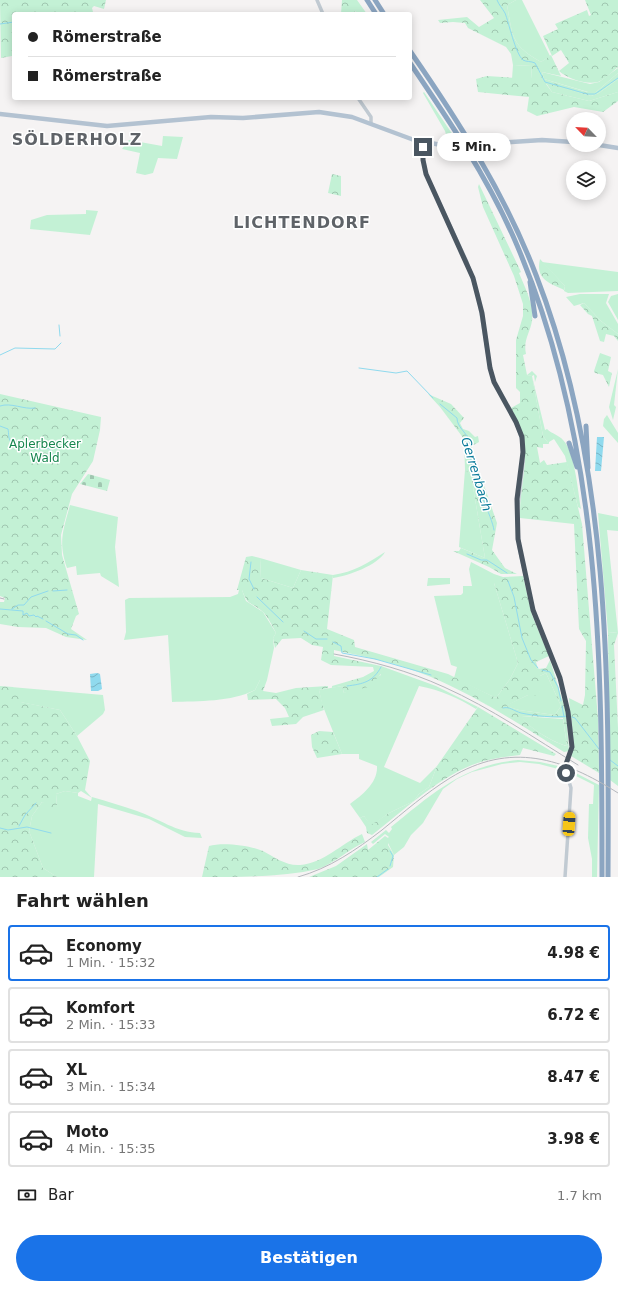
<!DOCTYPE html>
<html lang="de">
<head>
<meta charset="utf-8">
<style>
  body { margin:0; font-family:"DejaVu Sans",sans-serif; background:#f2f2f2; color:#222; height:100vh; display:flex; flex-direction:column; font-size:15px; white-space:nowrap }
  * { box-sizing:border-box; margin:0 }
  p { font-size:13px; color:#767676 }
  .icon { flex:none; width:22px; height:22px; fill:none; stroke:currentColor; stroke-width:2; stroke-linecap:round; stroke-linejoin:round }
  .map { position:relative; height:877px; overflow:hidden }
  .details { display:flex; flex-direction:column; background:#fff; flex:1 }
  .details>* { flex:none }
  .guide { position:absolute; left:12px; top:12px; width:400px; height:88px; border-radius:4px; box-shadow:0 2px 10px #0003; display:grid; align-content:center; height:88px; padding:0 16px; background:#fff }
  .needle { width:26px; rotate:295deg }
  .buttons { position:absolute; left:566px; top:112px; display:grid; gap:8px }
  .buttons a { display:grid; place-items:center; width:40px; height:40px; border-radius:50%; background:#fff; box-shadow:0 2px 10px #0003; font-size:20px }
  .end { position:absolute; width:18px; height:18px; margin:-9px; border:5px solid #4a5661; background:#fff; box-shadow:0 0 0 2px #fff }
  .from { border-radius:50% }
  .bubble { position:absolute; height:28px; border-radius:14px; background:#fff; box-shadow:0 2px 10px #0003; font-size:13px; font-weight:800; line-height:28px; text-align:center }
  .car { position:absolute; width:12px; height:24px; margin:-12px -6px; border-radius:5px; box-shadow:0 0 3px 1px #0007; background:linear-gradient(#f5c518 24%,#345 0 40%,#f5c518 0 76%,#345 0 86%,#f5c518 0) }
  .guide b { display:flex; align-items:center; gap:14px; height:38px; font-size:15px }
  .guide b+b { border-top:1px solid #e0e0e0 }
  .guide i { width:10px; height:10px; background:#222 }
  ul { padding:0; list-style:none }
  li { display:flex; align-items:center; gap:12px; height:56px; margin:0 8px 6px; padding:0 8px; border:2px solid #e0e0e0; border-radius:4px }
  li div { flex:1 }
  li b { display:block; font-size:15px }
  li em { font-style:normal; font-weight:800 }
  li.active { border-color:#1a73e8 }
  li>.icon { width:36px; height:36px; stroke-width:1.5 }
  h2 { padding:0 16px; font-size:18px; line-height:48px }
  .pay { display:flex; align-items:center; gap:10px; height:44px; padding:0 16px; font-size:15px }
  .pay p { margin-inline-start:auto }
  .action { display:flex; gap:8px; margin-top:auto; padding:8px 16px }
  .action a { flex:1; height:46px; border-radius:24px; background:#1a73e8; color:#fff; font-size:16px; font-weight:800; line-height:46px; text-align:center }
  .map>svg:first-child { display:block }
  .green { fill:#c3f1d5 }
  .forest { fill:url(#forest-crowns); fill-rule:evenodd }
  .cemetery { fill:url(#cemetery-stones) }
  .water { fill:url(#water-waves) }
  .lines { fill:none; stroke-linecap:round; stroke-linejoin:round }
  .stream { stroke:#90daee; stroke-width:1 }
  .minor { stroke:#c1cad2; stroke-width:3.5 }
  .major { stroke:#b3c2d1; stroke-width:4.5 }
  .highway { stroke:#8ba5c1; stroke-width:5 }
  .rail { stroke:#b5b8bd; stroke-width:1 }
  .route { stroke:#4a5661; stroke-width:5 }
  .labels { text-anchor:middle; stroke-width:3; stroke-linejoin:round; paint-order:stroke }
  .park-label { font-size:12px; fill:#17864f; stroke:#fff }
  .water-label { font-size:13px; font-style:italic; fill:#0c7c9b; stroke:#fff }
  .district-label { font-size:16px; font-weight:bold; letter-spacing:1px; fill:#5f6368; stroke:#fff }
</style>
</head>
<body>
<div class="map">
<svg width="618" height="877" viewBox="0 0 618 877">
  <defs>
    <pattern id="forest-crowns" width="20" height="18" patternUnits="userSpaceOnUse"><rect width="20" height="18" fill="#c3f1d5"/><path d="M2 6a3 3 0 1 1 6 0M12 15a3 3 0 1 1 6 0" fill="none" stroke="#a0c6b0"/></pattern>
    <pattern id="cemetery-stones" width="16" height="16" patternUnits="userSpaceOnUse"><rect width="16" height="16" fill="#c3f1d5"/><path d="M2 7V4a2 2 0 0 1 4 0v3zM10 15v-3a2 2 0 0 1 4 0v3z" fill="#a0c6b0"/></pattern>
    <pattern id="water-waves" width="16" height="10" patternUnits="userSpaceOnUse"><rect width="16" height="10" fill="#90daee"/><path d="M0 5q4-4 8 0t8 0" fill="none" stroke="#78b4c4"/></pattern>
  </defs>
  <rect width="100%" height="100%" fill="#f5f3f3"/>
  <!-- green -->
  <path class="green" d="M516 0H522L550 56 541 62C511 45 513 37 507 5Z
    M513 65 532 66 531 79H512Z
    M618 68V73L596 92H588L544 79 542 72 590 84 599 82Z
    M618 79V92L589 101 552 92 546 83 591 96 599 93Z
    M424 92 459 144H449L445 131 423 93Z
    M163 136 183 137 177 159 158 158 153 173 145 175 136 173 140 153 122 149 129 140 162 146Z
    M86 210 98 211 90 235 30 229 31 220 47 215 86 214Z
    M542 262 618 272V291L568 293 564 291 565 286Z
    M580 294H609L606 303 618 324V334L601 321 584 303 574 306 566 297Z
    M618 294V320L608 302 611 296Z
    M618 369 614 405 616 407 613 420 609 407Z
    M532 371 537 376 535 382 534 375 532 376 545 430 547 429C552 434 559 435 563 440 575 452 578 492 581 509L578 507 565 456 554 439 549 442V444L543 436 532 376 527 375Z
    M607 415 618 433V443L603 426 604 419Z
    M465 470 471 475 485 558 459 547Z
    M70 505 118 517 115 547 119 587 101 576 100 573 77 575 76 566 67 568C58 542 63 531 70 505Z
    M598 513 618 517V531L607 530 618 633 608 632Z
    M385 552C378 565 348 576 333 578V575C354 572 368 563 385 552Z
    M260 558 301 570 293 588 261 578Z
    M471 562 494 574V583L518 663 510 679 496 698 454 678 457 667 451 665 434 596 461 595 463 593V586H472L469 569Z
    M428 578H450V584L427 586Z
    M239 590H242L246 601 263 612 276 633 273 638 274 648 267 680H260L255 690C231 702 199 701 172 702L168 635 124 640 126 632 125 600 129 598 230 597 238 594Z
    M381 666 436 686 478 707 476 709C458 698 441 690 419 686L384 767 420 783 437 766 429 787 419 794 414 801 389 813 371 826 364 816 360 818 350 804C362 795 378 783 377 766L359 759V754H342L322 704 319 690 342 686 344 693 381 675Z
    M546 673 561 706 555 715 519 710 505 706 528 695 540 691V676Z
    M11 687 103 695 105 710 103 714 77 736 60 710 20 702Z
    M521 716 563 719 567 746C554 743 527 727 521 716Z
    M518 760 540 762 563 767 562 770 539 764 520 762 502 764 472 772 457 779 443 789 423 823 411 835 404 847 394 855 386 839 389 837 385 834 373 844 371 842 386 830 389 833 392 829 391 827C432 794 463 765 518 760Z
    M568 769 599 785 597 877H592V859L588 838 589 804H593L594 785 568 772Z
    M65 791 78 793V796L91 801 92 797C107 801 122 806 137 811 158 818 177 833 200 833L202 838 185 837 149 819 98 804 94 877H57L43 868 29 831 32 816 42 802 57 806 56 794Z"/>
  <!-- forest -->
  <path class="forest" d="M0 0H106L104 9 94 6 92 8 93 12 99 14H14L12 56 1 58Z
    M342 0H357L367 14H358L355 11V14H341Z
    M480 0H516L507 5C513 37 511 45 541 62L551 55 561 76 542 72 544 79 587 92H596L618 73V79L599 93 591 96 546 84 552 92 589 101 618 92V101L603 112 574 107 537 116 527 111 529 97 478 92 476 79 487 76 531 79 532 66 513 65 511 54 506 47 468 28 465 23 453 22 440 23 438 20 467 17 479 27 494 18Z
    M585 0H618V67C612 72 605 79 598 82 586 85 568 79 559 71L569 63 561 50 552 56 543 36 558 29 555 24 587 10 589 16 591 15Z
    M332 174 341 176V196L328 193Z
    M479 184 521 272 519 273C525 288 534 304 532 321 530 333 523 340 526 354L523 355 527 375 532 376 543 436 549 444H543V448L537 447 540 463 544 460 547 465 567 462 582 524 598 719 599 773 571 756 573 746 569 698 583 705 585 695 586 641 579 629 574 524 520 518C519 492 528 465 524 440 522 428 516 418 511 408L520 403V392L516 388V340L523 316V304L514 276 483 207 478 187Z
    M540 259 565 286 564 290C550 283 535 280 540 259Z
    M584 303 601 321 618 334V341L614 336 606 334 604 342 600 341 592 316 588 314 580 305Z
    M600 353 611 357 608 371 612 373 609 387 603 375 595 373 594 371Z
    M0 394 101 417 100 430 93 461 72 494 61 535 62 555 79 614 76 616 71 629 87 640 66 637 46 628 18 627 0 624V602H4L5 598 0 596Z
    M428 394 451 404 464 418 460 423 463 429 469 431 475 437 478 436 479 442 472 446V466L479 471 497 523 492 550 505 568 517 574H501L489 567 453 551H459L461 548 485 558 471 475 465 470 464 439 440 407Z
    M252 556 260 558 261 578 293 588 301 570 333 575 327 629 354 640 355 647 448 674 496 698 510 679 518 663 494 583V574L503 577 523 576 532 615 549 656 536 662 538 669 546 668 550 660 566 712 569 751 564 752C521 725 478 697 431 677 400 664 367 657 334 650V656L381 666V674L368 687 344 693 342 686 332 688V686L363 677 374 671 373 667 331 665 321 660 323 647 312 645 301 638 282 639 275 648 273 638 276 633C273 627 268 617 263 612 251 601 248 607 242 590H237L246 557ZM546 673 561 706 555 715 519 710 506 706 528 695 538 696 540 691V676ZM522 716 563 718 567 746C556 744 525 726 522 716Z
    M608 632 618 633 614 645 618 728V786L610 780Z
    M260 680H267L263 691 276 693 296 688 328 686V688L319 690 324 710 303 717 296 724 272 726 270 719 289 717 285 708 276 699 248 700 247 694 255 690Z
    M0 686 13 687 21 702 60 710 77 736 90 761 85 790 92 798 81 791 78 793 65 791 56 794 57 806 53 808 42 802 32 816 29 831 43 868 57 877H0Z
    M478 707 556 754 554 756 523 748 520 755C504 757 487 759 472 765 435 780 403 811 372 835L367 833 366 827 360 818 364 816 371 825 389 813 414 801 419 794 429 787 437 766Z
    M319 731 333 732 342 754 317 758 312 747 311 735Z
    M362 834 365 842C349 849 335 863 318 869 284 877 238 877 202 877L209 846C222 842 249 845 263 851 274 857 286 866 300 865 324 863 341 844 362 834Z
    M385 836 388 838V845L394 855 393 867 379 877H309L336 866 367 844 368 850Z"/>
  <!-- cemetery -->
  <path class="cemetery" d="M88 474 110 480 107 491 80 484Z"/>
  <!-- water -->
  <path class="water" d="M597 437H604L601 471H595Z
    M97 673 100 674 102 689 98 691H91L90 674Z"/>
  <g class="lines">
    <!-- stream -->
    <path class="stream" d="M497 0C499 5 502 8 505 13 509 23 515 53 523 60 526 62 531 61 535 63L545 82 587 94H595L618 78
      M0 24 14 22
      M59 325 60 336
      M0 355 15 348 55 349 61 343
      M359 368 396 373 407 371 433 398
      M440 404 457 418C457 427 466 432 469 440 472 450 467 463 477 471 473 482 492 516 494 530
      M0 406C11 402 24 410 35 408
      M0 426 8 429C9 434 8 438 11 442 19 452 48 448 60 448
      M50 450 54 457
      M467 554 481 560H487L507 573
      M251 562 249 579 254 589
      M508 581 514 597 522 638 531 660 538 668
      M53 591 67 590
      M257 597 283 622
      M0 609 23 611V615L27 613 29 616 34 615 36 617 37 616 43 619
      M12 609 18 605H24L31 597 48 591
      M46 621 68 634 76 635 83 640
      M304 631 316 639H327
      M333 642 341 646 342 653 375 659 431 675
      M542 670 550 672 558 687 561 701
      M347 686C363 684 373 682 381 667
      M562 706 564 717
      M503 708C509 706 514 711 521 713 535 716 554 718 568 716
      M572 717 575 718 599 749
      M610 760 618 766
      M19 826 25 815 36 803
      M0 828 8 830 27 827 51 833
      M390 866 393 856 390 851
      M377 877 388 869"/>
    <!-- minor -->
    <path class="minor" d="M317 0 323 14
      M358 98 371 117V123
      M424 142 423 157 426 174 467 262 478 295 490 368 494 382 516 422 522 440 523 462 517 514 519 547 533 610 560 678 570 720 572 747 565 768 571 788 565 877"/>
    <!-- major -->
    <path class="major" d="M0 114 107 126 211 117 243 118 319 112 352 117 414 140 447 146 542 140 573 142
      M599 145 618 148"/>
    <!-- highway -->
    <path class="highway" d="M367 0 376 14
      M375 0 384 14
      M410 51C459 122 505 194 536 275 610 465 609 676 608 877
      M410 63C448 119 486 175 513 236 602 438 602 661 602 877
      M530 282 535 316
      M586 426 588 468
      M569 443 577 467"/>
    <!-- rail -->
    <path class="rail" d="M0 598 4 599
      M334 654C372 661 409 671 444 687 491 708 534 738 578 765
      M298 877C330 868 356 850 382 830 404 812 426 793 450 778 510 741 563 758 618 793"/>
  </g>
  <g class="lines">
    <!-- route -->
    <path class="route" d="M423 147V160L426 174 473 278 482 313 490 368 494 382 516 422 522 437 523 452 517 499 518 539 533 610 560 678 568 712 572 747 566 764V773"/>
  </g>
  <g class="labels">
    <!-- park labels -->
    <g class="park-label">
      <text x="45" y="448">Aplerbecker<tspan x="45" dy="14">Wald</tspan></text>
    </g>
    <!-- water labels -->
    <g class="water-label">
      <text transform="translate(477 474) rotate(73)" y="5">Gerrenbach</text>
    </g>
    <!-- district labels -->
    <g class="district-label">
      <text x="77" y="145">SÖLDERHOLZ</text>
      <text x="302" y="228">LICHTENDORF</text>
    </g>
  </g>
</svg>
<div class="buttons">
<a><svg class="needle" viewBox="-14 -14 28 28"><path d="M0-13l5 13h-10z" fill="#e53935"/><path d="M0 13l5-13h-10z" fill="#767676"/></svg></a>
<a><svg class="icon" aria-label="layers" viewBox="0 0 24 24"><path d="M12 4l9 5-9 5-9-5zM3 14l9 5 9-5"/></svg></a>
</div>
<i class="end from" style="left:566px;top:773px"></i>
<i class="end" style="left:423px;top:147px"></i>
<div class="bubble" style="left:437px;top:133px;width:74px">5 Min.</div>
<i class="car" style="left:569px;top:824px;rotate:4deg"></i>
<div class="guide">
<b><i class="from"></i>Römerstraße</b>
<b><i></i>Römerstraße</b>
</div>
</div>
<section class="details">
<h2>Fahrt wählen</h2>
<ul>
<li class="active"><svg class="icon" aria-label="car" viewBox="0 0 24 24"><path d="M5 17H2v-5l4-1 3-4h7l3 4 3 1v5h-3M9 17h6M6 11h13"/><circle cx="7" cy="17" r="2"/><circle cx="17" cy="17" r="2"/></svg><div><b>Economy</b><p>1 Min. · 15:32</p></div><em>4.98 €</em></li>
<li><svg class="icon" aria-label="car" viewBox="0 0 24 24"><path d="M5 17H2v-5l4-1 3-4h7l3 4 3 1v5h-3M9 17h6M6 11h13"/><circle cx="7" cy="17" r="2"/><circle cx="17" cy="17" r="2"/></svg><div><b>Komfort</b><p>2 Min. · 15:33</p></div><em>6.72 €</em></li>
<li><svg class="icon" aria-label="car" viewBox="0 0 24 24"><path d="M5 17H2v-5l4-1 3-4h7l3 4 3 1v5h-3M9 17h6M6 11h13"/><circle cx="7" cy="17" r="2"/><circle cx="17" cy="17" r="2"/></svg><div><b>XL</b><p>3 Min. · 15:34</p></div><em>8.47 €</em></li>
<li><svg class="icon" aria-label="car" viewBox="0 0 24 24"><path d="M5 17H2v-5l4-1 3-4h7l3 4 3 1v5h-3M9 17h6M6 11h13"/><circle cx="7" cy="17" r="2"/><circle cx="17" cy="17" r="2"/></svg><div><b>Moto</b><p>4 Min. · 15:35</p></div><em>3.98 €</em></li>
</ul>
<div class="pay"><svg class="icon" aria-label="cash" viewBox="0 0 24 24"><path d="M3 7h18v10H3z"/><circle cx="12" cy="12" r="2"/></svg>Bar<p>1.7 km</p></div>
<div class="action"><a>Bestätigen</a></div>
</section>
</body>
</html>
